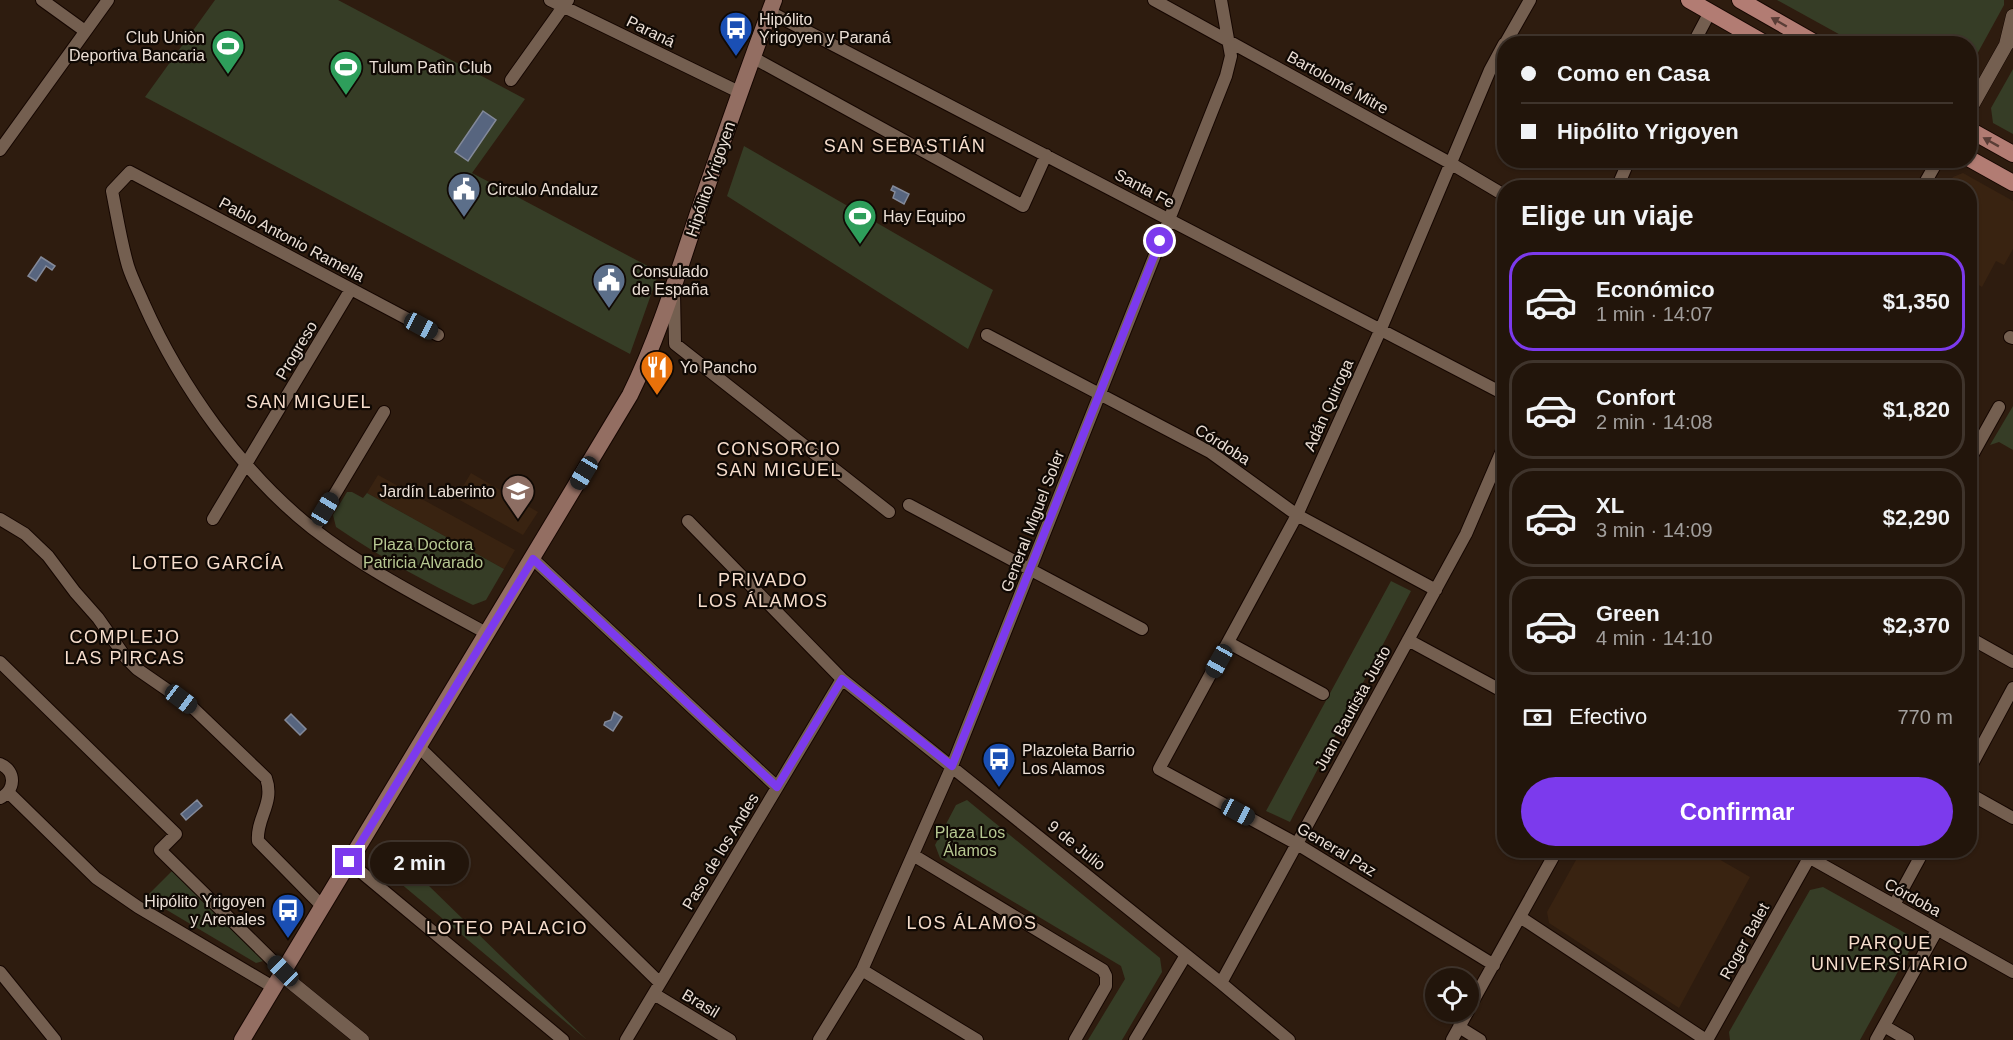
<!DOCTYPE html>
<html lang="es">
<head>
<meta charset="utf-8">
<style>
  body { margin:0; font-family:Arial,sans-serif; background:#2a1e14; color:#f1f3f6; height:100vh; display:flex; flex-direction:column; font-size:22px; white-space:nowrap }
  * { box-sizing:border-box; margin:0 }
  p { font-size:20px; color:#a29f9d }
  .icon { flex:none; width:33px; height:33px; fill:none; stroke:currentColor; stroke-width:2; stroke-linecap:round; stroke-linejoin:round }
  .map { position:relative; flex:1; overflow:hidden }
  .panel { position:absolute; left:1497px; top:180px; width:480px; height:678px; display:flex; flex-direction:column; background:#22150b; border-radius:24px; box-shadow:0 2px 4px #0004,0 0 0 2px #3f342c }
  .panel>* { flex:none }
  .banner { position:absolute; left:1497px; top:36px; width:480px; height:132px; border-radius:24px; box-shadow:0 2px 4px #0004,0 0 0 2px #3f342c; display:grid; align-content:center; height:132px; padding:0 24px; background:#22150b }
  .controls { position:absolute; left:1425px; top:968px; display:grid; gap:12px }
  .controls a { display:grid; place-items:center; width:54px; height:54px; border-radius:50%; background:#22150b; box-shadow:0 2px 4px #0004,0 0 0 2px #3f342c; font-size:30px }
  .end { position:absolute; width:27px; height:27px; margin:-14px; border:8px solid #7c3aed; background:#fff; box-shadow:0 0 0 3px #fff }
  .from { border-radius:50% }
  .bubble { position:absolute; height:42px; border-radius:21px; background:#22150b; box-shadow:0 2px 4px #0004,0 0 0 2px #3f342c; font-size:20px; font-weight:600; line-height:42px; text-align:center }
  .car { position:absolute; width:18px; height:36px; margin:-18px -9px; border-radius:8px; box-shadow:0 0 4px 2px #0007; background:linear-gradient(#222 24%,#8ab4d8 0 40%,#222 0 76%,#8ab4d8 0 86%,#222 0) }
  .banner b { display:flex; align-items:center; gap:21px; height:57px; font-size:22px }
  .banner b+b { border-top:2px solid #3f342c }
  .banner i { width:15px; height:15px; background:#f1f3f6 }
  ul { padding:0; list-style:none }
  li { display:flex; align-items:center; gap:18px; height:99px; margin:0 12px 9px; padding:0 12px; border:3px solid #3f342c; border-radius:24px }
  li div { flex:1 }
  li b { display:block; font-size:22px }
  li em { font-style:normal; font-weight:600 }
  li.current { border-color:#7c3aed }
  li>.icon { width:54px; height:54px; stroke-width:1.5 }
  h2 { padding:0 24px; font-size:27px; line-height:72px }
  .pay { display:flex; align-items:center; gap:15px; height:66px; padding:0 24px; font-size:22px }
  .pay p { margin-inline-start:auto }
  .button { display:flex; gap:12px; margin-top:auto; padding:12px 24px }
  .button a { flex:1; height:69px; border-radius:36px; background:#7c3aed; color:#fff; font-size:24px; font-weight:600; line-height:69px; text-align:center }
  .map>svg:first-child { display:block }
  .built { fill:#392311 }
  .green { fill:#363d26 }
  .water { fill:#57657f; stroke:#838999; stroke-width:1.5 }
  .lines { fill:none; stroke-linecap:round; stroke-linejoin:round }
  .minor-casing { stroke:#150600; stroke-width:14 }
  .tertiary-casing { stroke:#150600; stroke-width:15 }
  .secondary-casing { stroke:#150600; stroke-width:18 }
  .primary-casing { stroke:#150600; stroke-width:18 }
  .minor { stroke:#745f50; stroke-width:12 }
  .tertiary { stroke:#745f50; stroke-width:14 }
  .secondary { stroke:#936e62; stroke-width:16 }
  .primary { stroke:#b27c73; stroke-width:16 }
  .oneway { fill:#593d36 }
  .route { stroke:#7c3aed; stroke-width:8 }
  .labels { text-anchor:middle; stroke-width:4.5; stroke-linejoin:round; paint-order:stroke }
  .poi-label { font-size:16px; fill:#eaded5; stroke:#100904; text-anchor:start }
  .street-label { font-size:16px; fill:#eaded5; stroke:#100904 }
  .park-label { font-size:16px; fill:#b7c892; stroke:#100904 }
  .neighbourhood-label { font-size:18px; letter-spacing:1.5px; fill:#f6ddcc; stroke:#100904 }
</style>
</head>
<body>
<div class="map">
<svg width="2013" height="1040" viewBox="0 0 2013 1040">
  <rect width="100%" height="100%" fill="#2e1c0f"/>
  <!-- built -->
  <path class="built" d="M1963 173 2013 201V249L2004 265 1996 261 1982 287 1970 280V188L1947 187 1953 177Z
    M471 473 538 512 523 535 456 498Z
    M378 475 515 550 504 569 367 493Z
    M1581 851H1705L1750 877 1679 1008 1549 923 1547 912Z"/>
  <!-- green -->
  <path class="green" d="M215 0H338L525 99 472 173 659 272 630 354 145 97Z
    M1777 0H2004V5L1970 67V44L1855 43Z
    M2013 69V134L1993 123 1991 108Z
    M744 146 993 290 968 349 727 196Z
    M2013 406V450L1999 442 1990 445Z
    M347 492H352L363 498 367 493 504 569 486 600 473 605C425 582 380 557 336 527L333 515Z
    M1391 581 1411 591 1290 822 1266 811Z
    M967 800 1160 958 1162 972 1122 1040H1088L1125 979 1121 966 940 858 935 845 956 805Z
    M386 844 587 1040 381 867 379 855Z
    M174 869 267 960 256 963 150 900 149 894Z
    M1823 887 1907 934 1911 948 1860 1040H1730L1729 1032 1810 890Z"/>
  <!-- water -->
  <path class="water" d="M483 111 496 120 468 161 455 152Z
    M893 186 909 194 904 204 893 198 895 192 891 190Z
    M41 257 55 266 52 270 46 266 36 281 28 276Z
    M614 712 622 717 613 731 604 725 605 722 611 720Z
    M291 714 306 729 300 735 285 720Z
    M197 800 202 806 186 820 181 814Z"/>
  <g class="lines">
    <defs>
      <path id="minor" d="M42 0 85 31
        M550 0 739 92
        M1154 0 1450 163 1504 195
        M770 12 1504 394
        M1505 44 1530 0
        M1693 44 1710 12
        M752 57 1023 206 1046 155
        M511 80 568 0
        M0 150 108 0
        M1617 188 1629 160
        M1922 188 1938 160
        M674 293 675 344 889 512
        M438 335 130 172 112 191C117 216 121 242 128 266 132 279 139 292 144 304 180 385 242 473 312 528 366 570 428 601 488 634
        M987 335 1210 452 1297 515 1436 590
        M2010 337 2013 338
        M1970 459 1999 407
        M909 505 1142 629
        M0 519 25 534 48 556 75 592 98 618 126 658 137 669 192 707 266 778C275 803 256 818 258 841L322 906
        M213 519 351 289
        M688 521 842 679 1221 983 1289 1040
        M314 529 384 412
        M533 559 777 787
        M1970 638 2013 662
        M1408 640 1504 692
        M1229 643 1323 694
        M0 662 176 834 160 850 283 971
        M419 747 660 983
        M0 764C17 771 15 791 0 798
        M1970 768 2013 688
        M9 793 96 878 138 907 273 987
        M1970 794 2013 818
        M1796 850 2013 972
        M913 855 1103 970 1106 976V986L1075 1040
        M349 862 563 1040
        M1894 905 1924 850
        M1520 917 1706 1040
        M1494 965 1297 844 1159 769 1297 515 1380 331 1490 70 1504 44
        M862 970 977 1040
        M0 972 55 1040
        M1221 983 1466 534 1504 446
        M654 994 730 1040
        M1468 1010 1557 850
        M1884 1026 1908 1040
        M1459 1027 1480 1040
        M626 1040 842 679
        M819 1040 862 970 952 766 1226 76 1231 56 1221 0
        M1135 1040 1186 955
        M1452 1040 1468 1011
        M1707 1040 1809 858
        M1876 1040 1937 930"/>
      <path id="tertiary" d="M2006 45 2013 16
        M1970 109 2006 45 2013 37
        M281 974 362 1040"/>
      <path id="secondary" d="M242 1040 630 395C658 338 677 276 697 216 722 143 747 71 774 0"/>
      <path id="primary" d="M1689 0 1766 44
        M1740 0 1817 44
        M1970 130 2013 154
        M1970 159 2013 183"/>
    </defs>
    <!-- minor casing -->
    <use href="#minor" class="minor-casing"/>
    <!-- tertiary casing -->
    <use href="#tertiary" class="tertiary-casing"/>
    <!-- secondary casing -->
    <use href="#secondary" class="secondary-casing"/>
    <!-- primary casing -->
    <use href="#primary" class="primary-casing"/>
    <!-- minor -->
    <use href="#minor" class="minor"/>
    <!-- tertiary -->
    <use href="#tertiary" class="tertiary"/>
    <!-- secondary -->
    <use href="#secondary" class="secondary"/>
    <!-- primary -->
    <use href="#primary" class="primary"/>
  </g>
  <!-- one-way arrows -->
  <defs><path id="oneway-solid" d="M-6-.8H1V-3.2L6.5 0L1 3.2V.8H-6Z" transform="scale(1.5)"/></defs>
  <g class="oneway">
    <use href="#oneway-solid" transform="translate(1779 22) rotate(-150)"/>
    <use href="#oneway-solid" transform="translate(1991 142) rotate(-151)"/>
  </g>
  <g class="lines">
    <!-- route -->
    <path class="route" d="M349 862 533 559 777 787 842 679 952 766 1160 241"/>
  </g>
  <!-- icons -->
  <defs>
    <symbol id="bus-pin" viewBox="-11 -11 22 30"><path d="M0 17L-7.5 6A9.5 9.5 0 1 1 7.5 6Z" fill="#1a4fb4" stroke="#100904"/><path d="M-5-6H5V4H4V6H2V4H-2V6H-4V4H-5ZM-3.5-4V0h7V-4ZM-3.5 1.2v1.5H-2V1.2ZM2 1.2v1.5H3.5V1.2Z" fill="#fff"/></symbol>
    <symbol id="stadium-pin" viewBox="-11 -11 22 30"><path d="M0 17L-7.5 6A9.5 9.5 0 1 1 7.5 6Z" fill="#2e9e5b" stroke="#100904"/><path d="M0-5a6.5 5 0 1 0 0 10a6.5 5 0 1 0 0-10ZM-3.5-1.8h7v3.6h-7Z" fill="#fff"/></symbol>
    <symbol id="civic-pin" viewBox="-11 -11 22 30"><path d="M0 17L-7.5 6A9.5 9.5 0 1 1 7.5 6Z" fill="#5c6f8a" stroke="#100904"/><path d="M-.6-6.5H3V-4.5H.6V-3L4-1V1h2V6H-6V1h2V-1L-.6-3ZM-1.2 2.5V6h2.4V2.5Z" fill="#fff"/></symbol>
    <symbol id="restaurant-pin" viewBox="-11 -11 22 30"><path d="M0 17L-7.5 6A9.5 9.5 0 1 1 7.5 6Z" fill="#e8710a" stroke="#100904"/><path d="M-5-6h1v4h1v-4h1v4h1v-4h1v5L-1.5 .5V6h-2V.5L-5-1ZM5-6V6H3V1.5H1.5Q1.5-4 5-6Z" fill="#fff"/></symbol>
    <symbol id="school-pin" viewBox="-11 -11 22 30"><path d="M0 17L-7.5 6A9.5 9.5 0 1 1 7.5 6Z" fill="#8d6e63" stroke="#100904"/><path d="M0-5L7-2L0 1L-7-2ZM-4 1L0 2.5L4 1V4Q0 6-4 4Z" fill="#fff"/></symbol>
  </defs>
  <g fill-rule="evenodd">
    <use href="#bus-pin" x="717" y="9" width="38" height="52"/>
    <use href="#stadium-pin" x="209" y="27" width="38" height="52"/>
    <use href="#stadium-pin" x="327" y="48" width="38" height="52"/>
    <use href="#civic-pin" x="445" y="170" width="38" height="52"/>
    <use href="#stadium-pin" x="841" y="197" width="38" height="52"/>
    <use href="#civic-pin" x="590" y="261" width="38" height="52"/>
    <use href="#restaurant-pin" x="638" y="348" width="38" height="52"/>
    <use href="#school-pin" x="499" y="472" width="38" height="52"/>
    <use href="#bus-pin" x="980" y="740" width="38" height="52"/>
    <use href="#bus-pin" x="269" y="891" width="38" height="52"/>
  </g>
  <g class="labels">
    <!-- poi labels -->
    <g class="poi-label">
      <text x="759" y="25">Hipólito<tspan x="759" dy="18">Yrigoyen y Paraná</tspan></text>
      <text x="205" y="43" text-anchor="end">Club Uniòn<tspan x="205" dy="18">Deportiva Bancaria</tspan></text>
      <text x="369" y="73">Tulum Patìn Club</text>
      <text x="487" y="195">Circulo Andaluz</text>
      <text x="883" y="222">Hay Equipo</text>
      <text x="632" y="277">Consulado<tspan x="632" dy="18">de España</tspan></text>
      <text x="680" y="373">Yo Pancho</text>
      <text x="495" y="497" text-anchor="end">Jardín Laberinto</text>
      <text x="1022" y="756">Plazoleta Barrio<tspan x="1022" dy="18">Los Alamos</tspan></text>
      <text x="265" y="907" text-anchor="end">Hipólito Yrigoyen<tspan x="265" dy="18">y Arenales</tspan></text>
    </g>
    <!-- street labels -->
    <g class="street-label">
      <text transform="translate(651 31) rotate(26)" y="6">Paraná</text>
      <text transform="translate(1338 82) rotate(29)" y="6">Bartolomé Mitre</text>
      <text transform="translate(710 179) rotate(-71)" y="6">Hipólito Yrigoyen</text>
      <text transform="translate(1145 188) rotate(28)" y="6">Santa Fe</text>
      <text transform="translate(292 239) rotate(28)" y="6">Pablo Antonio Ramella</text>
      <text transform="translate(296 350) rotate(-59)" y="6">Progreso</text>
      <text transform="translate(1328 405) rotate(-66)" y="6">Adán Quiroga</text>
      <text transform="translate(1223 444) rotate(32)" y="6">Córdoba</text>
      <text transform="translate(1032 521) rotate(-69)" y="6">General Miguel Soler</text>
      <text transform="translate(1352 708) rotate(-61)" y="6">Juan Bautista Justo</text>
      <text transform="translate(1077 845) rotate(39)" y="6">9 de Julio</text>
      <text transform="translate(1337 849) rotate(31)" y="6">General Paz</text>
      <text transform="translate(720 851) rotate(-59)" y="6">Paso de los Andes</text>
      <text transform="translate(1913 897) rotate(29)" y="6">Córdoba</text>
      <text transform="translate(1744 941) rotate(-61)" y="6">Roger Balet</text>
      <text transform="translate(701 1003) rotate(31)" y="6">Brasil</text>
    </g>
    <!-- park labels -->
    <g class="park-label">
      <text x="423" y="550">Plaza Doctora<tspan x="423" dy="18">Patricia Alvarado</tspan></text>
      <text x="970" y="838">Plaza Los<tspan x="970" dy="18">Álamos</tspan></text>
    </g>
    <!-- neighbourhood labels -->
    <g class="neighbourhood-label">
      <text x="905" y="152">SAN SEBASTIÁN</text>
      <text x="309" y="408">SAN MIGUEL</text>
      <text x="779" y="455">CONSORCIO<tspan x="779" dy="21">SAN MIGUEL</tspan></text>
      <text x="208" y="569">LOTEO GARCÍA</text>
      <text x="763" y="586">PRIVADO<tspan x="763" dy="21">LOS ÁLAMOS</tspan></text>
      <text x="125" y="643">COMPLEJO<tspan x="125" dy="21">LAS PIRCAS</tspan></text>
      <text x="972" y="929">LOS ÁLAMOS</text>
      <text x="507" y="934">LOTEO PALACIO</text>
      <text x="1890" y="949">PARQUE<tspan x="1890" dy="21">UNIVERSITARIO</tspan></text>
    </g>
  </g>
</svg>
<div class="controls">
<a><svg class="icon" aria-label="locate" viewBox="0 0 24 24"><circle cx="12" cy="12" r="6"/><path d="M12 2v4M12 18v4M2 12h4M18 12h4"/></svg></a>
</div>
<i class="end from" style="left:1160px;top:241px"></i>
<i class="end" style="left:349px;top:862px"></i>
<div class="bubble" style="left:370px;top:842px;width:99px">2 min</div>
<i class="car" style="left:421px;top:326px;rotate:118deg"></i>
<i class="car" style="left:584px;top:473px;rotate:211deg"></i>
<i class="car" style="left:325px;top:509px;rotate:31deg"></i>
<i class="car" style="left:1219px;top:661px;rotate:209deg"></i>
<i class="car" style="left:181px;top:699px;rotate:127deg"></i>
<i class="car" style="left:1238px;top:812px;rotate:118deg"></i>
<i class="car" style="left:283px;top:971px;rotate:315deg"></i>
<div class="banner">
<b><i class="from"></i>Como en Casa</b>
<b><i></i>Hipólito Yrigoyen</b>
</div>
<section class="panel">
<h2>Elige un viaje</h2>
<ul>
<li class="current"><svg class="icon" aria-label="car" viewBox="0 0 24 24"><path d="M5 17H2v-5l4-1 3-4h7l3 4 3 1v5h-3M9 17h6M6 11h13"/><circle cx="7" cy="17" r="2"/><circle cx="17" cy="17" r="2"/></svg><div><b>Económico</b><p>1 min · 14:07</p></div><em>$1,350</em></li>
<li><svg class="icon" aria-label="car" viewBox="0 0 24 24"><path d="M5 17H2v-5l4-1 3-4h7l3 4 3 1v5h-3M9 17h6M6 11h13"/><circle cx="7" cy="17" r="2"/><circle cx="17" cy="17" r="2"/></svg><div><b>Confort</b><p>2 min · 14:08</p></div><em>$1,820</em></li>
<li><svg class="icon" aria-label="car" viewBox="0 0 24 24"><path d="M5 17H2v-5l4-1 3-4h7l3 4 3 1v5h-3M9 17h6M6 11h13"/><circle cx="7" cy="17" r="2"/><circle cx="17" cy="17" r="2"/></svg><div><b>XL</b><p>3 min · 14:09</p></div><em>$2,290</em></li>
<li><svg class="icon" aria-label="car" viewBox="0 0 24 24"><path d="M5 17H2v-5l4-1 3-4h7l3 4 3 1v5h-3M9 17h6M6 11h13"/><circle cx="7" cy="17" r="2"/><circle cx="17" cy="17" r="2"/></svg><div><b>Green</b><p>4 min · 14:10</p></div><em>$2,370</em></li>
</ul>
<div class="pay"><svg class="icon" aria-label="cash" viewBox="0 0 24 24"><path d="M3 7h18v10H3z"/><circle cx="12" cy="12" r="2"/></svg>Efectivo<p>770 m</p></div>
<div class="button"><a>Confirmar</a></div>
</section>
</div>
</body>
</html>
